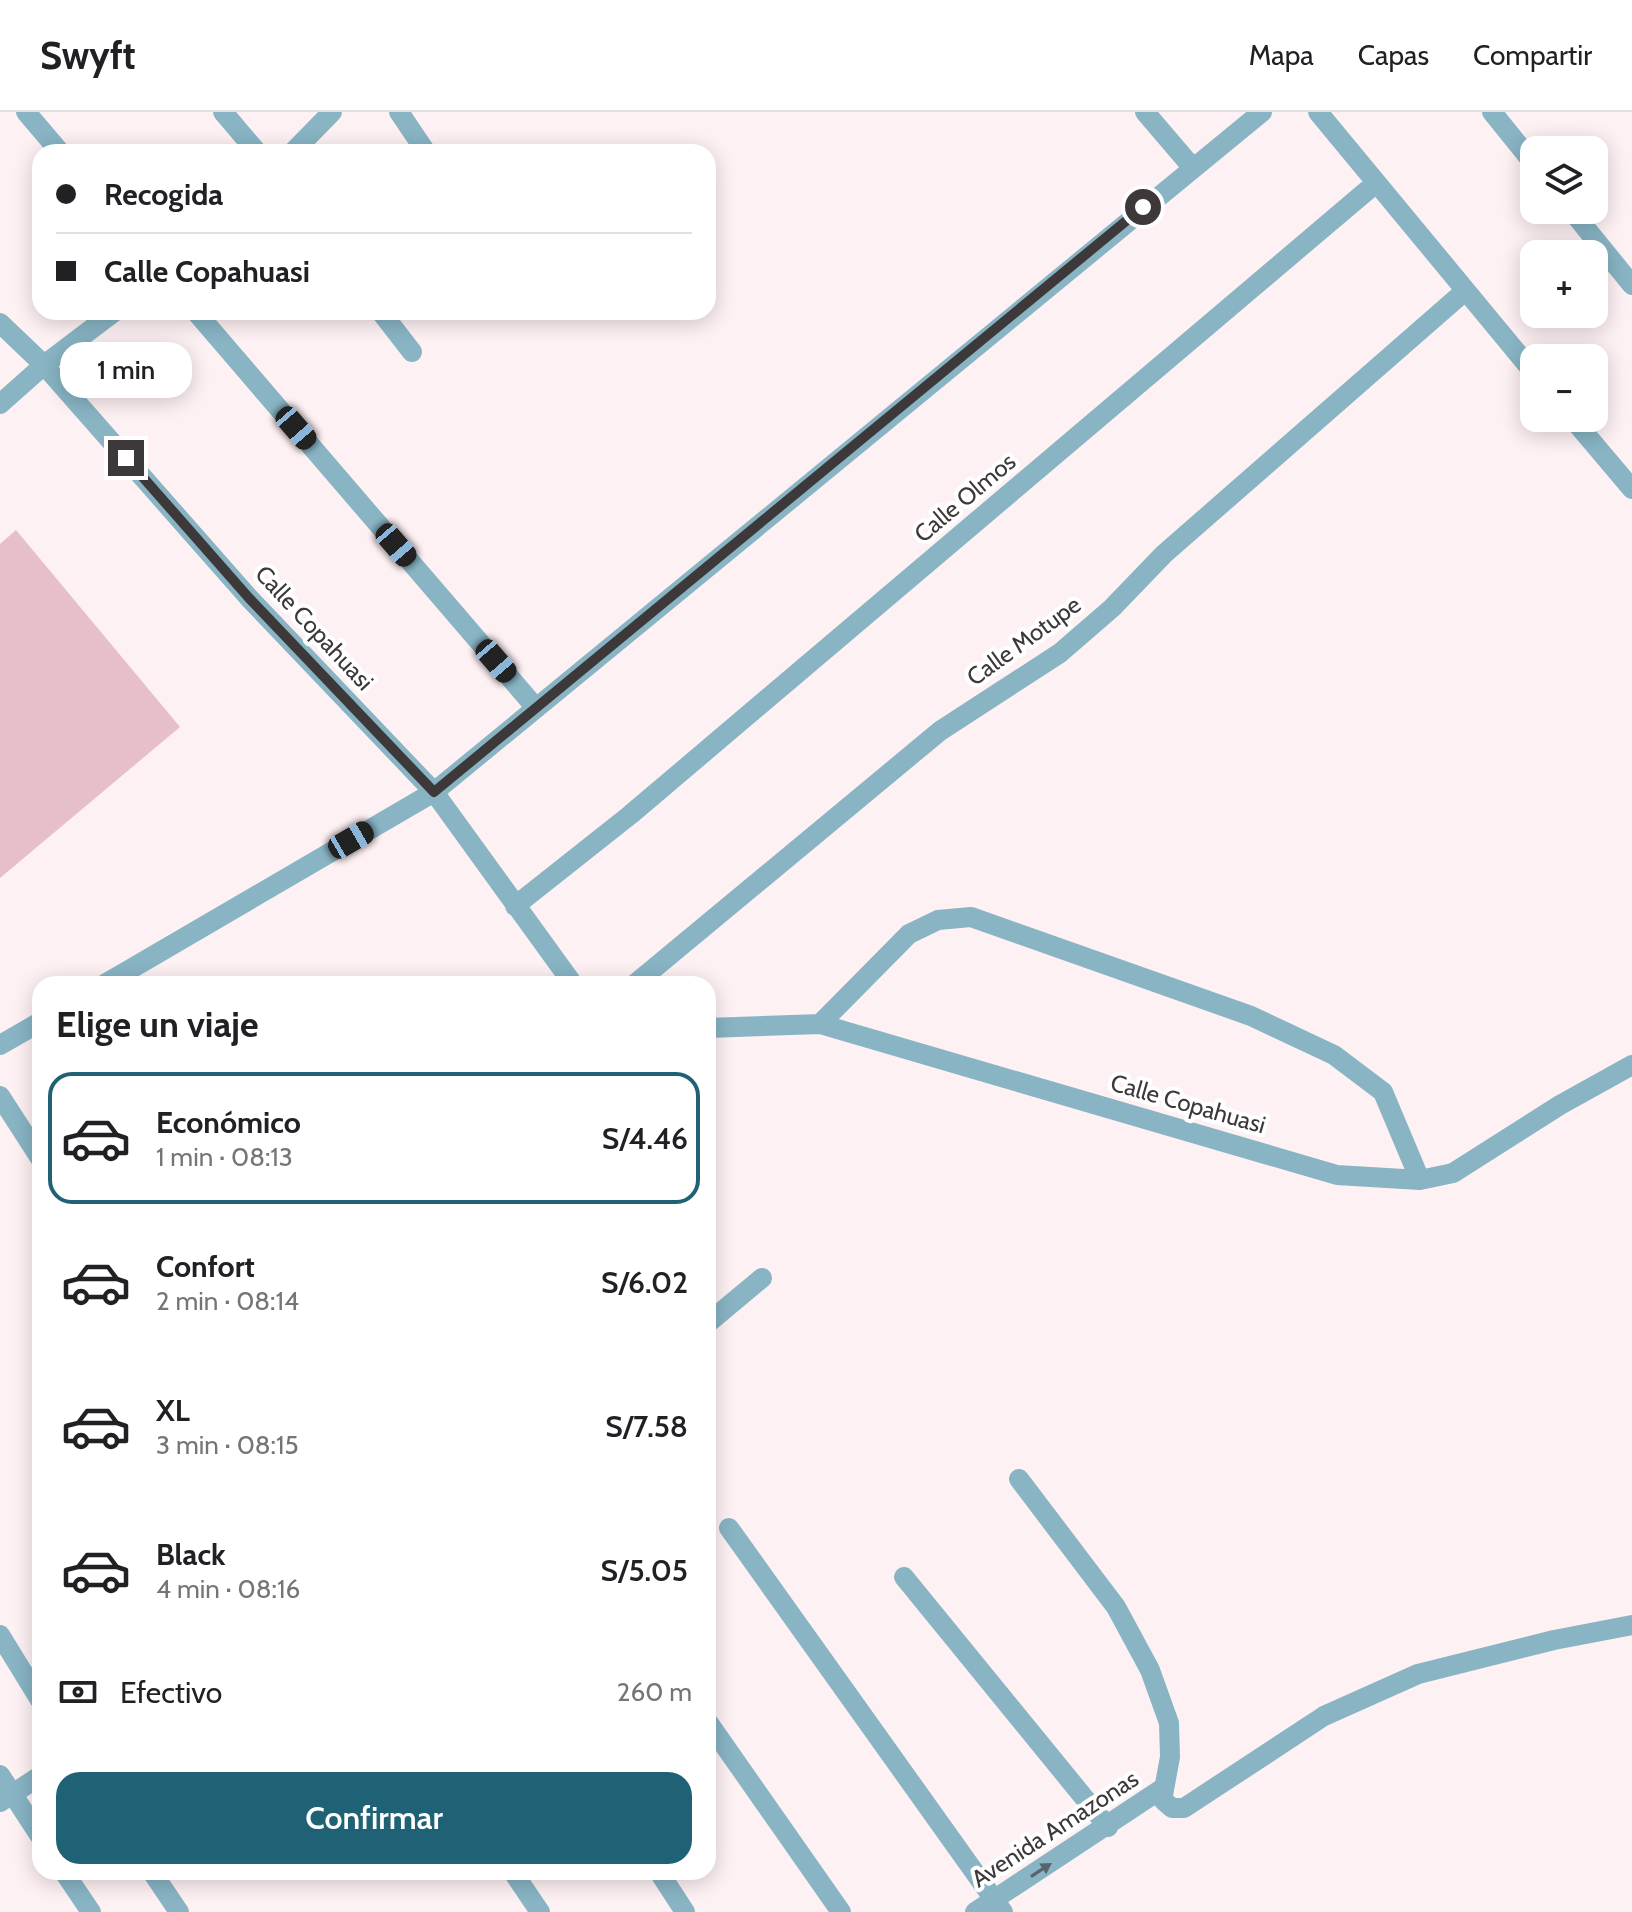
<!DOCTYPE html>
<html lang="es">
<head>
<meta charset="utf-8">
<style>
  body { margin:0; font-family:Cabin,sans-serif; background:#f6f6f6; color:#202124; height:100vh; display:flex; flex-direction:column; font-size:30px; white-space:nowrap }
  * { box-sizing:border-box; margin:0 }
  p { font-size:26px; color:#757577 }
  .icon { flex:none; width:44px; height:44px; fill:none; stroke:currentColor; stroke-width:2; stroke-linecap:round; stroke-linejoin:round }
  .map { position:relative; flex:1; overflow:hidden }
  .sheet { position:absolute; left:32px; top:864px; width:684px; height:904px; display:flex; flex-direction:column; background:#fff; border-radius:24px; box-shadow:0 4px 20px #0003 }
  .sheet>* { flex:none }
  .banner { position:absolute; left:32px; top:32px; width:684px; height:176px; border-radius:24px; box-shadow:0 4px 20px #0003; display:grid; align-content:center; height:176px; padding:0 24px; background:#fff }
  .fabs { position:absolute; left:1520px; top:24px; display:grid; gap:16px }
  .fabs a { display:grid; place-items:center; width:88px; height:88px; border-radius:16px; background:#fff; box-shadow:0 4px 20px #0003; font-size:40px }
  .end { position:absolute; width:36px; height:36px; margin:-18px; border:10px solid #3d393a; background:#fff; box-shadow:0 0 0 4px #fff }
  .from { border-radius:50% }
  .bubble { position:absolute; height:56px; border-radius:24px; background:#fff; box-shadow:0 4px 20px #0003; font-size:26px; font-weight:600; line-height:56px; text-align:center }
  .car { position:absolute; width:24px; height:48px; margin:-24px -12px; border-radius:10px; box-shadow:0 0 6px 2px #0007; background:linear-gradient(#222 24%,#8ab4d8 0 40%,#222 0 76%,#8ab4d8 0 86%,#222 0) }
  .banner b { display:flex; align-items:center; gap:28px; height:76px; font-size:30px }
  .banner b+b { border-top:2px solid #e0e0e0 }
  .banner i { width:20px; height:20px; background:#202124 }
  ul { padding:0; list-style:none }
  li { display:flex; align-items:center; gap:24px; height:132px; margin:0 16px 12px; padding:0 8px; border:4px solid transparent; border-radius:24px }
  li div { flex:1 }
  li b { display:block; font-size:30px }
  li em { font-style:normal; font-weight:600 }
  li.on { border-color:#1f6275 }
  li>.icon { width:72px; height:72px; stroke-width:1.5 }
  h2 { padding:0 24px; font-size:36px; line-height:96px }
  .pay { display:flex; align-items:center; gap:20px; height:88px; padding:0 24px; font-size:30px }
  .pay p { margin-inline-start:auto }
  .action { display:flex; gap:16px; margin-top:auto; padding:16px 24px }
  .action a { flex:1; height:92px; border-radius:24px; background:#1f6275; color:#fff; font-size:32px; font-weight:600; line-height:92px; text-align:center }
  header { display:flex; align-items:center; gap:48px; box-sizing:border-box; height:112px; padding:0 40px; background:#fff; border-bottom:2px solid #e0e0e0 }
  header strong { font-size:38px }
  nav { display:flex; gap:44px; margin-inline-start:auto; font-size:28px }
  .map>svg:first-child { display:block }
  .pitch { fill:#e6bfc9 }
  .lines { fill:none; stroke-linecap:round; stroke-linejoin:round }
  .minor { stroke:#88b4c4; stroke-width:20 }
  .tertiary { stroke:#88b4c4; stroke-width:20 }
  .oneway { fill:#57646a }
  .route { stroke:#3d393a; stroke-width:10 }
  .labels { text-anchor:middle; stroke-width:8; stroke-linejoin:round; paint-order:stroke }
  .street-label { font-size:24px; fill:#3d393a; stroke:#fff }
</style>
</head>
<body>
<header>
<strong>Swyft</strong>
<nav><a>Mapa</a><a>Capas</a><a>Compartir</a></nav>
</header>
<div class="map">
<svg width="1632" height="1800" viewBox="0 0 1632 1800">
  <rect width="100%" height="100%" fill="#fef1f4"/>
  <!-- pitch -->
  <path class="pitch" d="M16 418 180 615 0 766V432Z"/>
  <g class="lines">
    <!-- minor -->
    <path class="minor" d="M26 0 60 40
      M223 0 257 40
      M399 0 426 40
      M1145 0 1192 55
      M1318 0 1534 261
      M1492 0 1534 52
      M293 40 332 0
      M1571 98 1632 173
      M196 200 536 596
      M381 200 412 240
      M0 211 44 253 249 486 434 680 573 872
      M0 292 44 253 114 200
      M1572 306 1632 377
      M515 794 630 703 1376 71
      M105 872 434 680 1262 0
      M635 872 940 619 1060 541 1112 496 1164 442 1465 179
      M820 912 909 822 938 808 971 805 1251 904 1334 943 1383 980 1420 1068
      M708 916 820 912 1337 1063 1420 1068 1453 1061 1560 993 1632 953
      M0 933 40 910
      M0 984 40 1046
      M708 1211 762 1166
      M1019 1367 1116 1495 1150 1558 1169 1611 1170 1645 1163 1683 1164 1689 1172 1696H1184L1324 1604 1418 1562 1554 1528 1632 1513
      M729 1416 1003 1800
      M904 1465 1108 1715
      M708 1610 841 1800
      M0 1690 40 1664
      M513 1760 540 1800
      M659 1760 685 1800"/>
    <!-- tertiary -->
    <path class="tertiary" d="M0 1523 40 1588
      M0 1663 40 1724
      M64 1760 91 1800
      M152 1760 179 1800
      M975 1800 1163 1676"/>
  </g>
  <!-- one-way arrows -->
  <defs><path id="oneway-solid" d="M-6-.8H1V-3.2L6.5 0L1 3.2V.8H-6Z" transform="scale(2)"/></defs>
  <use class="oneway" href="#oneway-solid" transform="translate(1041 1758) rotate(-33)"/>
  <g class="lines">
    <!-- route -->
    <path class="route" d="M126 346 249 486 434 680 1143 95"/>
  </g>
  <g class="labels">
    <!-- street labels -->
    <g class="street-label">
      <text transform="translate(965 386) rotate(-40)" y="8">Calle Olmos</text>
      <text transform="translate(314 516) rotate(47)" y="8">Calle Copahuasi</text>
      <text transform="translate(1024 529) rotate(-36)" y="8">Calle Motupe</text>
      <text transform="translate(1188 992) rotate(16)" y="8">Calle Copahuasi</text>
      <text transform="translate(1055 1717) rotate(-33)" y="8">Avenida Amazonas</text>
    </g>
  </g>
</svg>
<div class="fabs">
<a><svg class="icon" aria-label="layers" viewBox="0 0 24 24"><path d="M12 4l9 5-9 5-9-5zM3 14l9 5 9-5"/></svg></a>
<a>+</a>
<a>−</a>
</div>
<i class="end from" style="left:1143px;top:95px"></i>
<i class="end" style="left:126px;top:346px"></i>
<div class="bubble" style="left:60px;top:230px;width:132px">1 min</div>
<i class="car" style="left:296px;top:316px;rotate:139deg"></i>
<i class="car" style="left:396px;top:433px;rotate:139deg"></i>
<i class="car" style="left:496px;top:549px;rotate:139deg"></i>
<i class="car" style="left:351px;top:728px;rotate:60deg"></i>
<div class="banner">
<b><i class="from"></i>Recogida</b>
<b><i></i>Calle Copahuasi</b>
</div>
<section class="sheet">
<h2>Elige un viaje</h2>
<ul>
<li class="on"><svg class="icon" aria-label="car" viewBox="0 0 24 24"><path d="M5 17H2v-5l4-1 3-4h7l3 4 3 1v5h-3M9 17h6M6 11h13"/><circle cx="7" cy="17" r="2"/><circle cx="17" cy="17" r="2"/></svg><div><b>Económico</b><p>1 min · 08:13</p></div><em>S/4.46</em></li>
<li><svg class="icon" aria-label="car" viewBox="0 0 24 24"><path d="M5 17H2v-5l4-1 3-4h7l3 4 3 1v5h-3M9 17h6M6 11h13"/><circle cx="7" cy="17" r="2"/><circle cx="17" cy="17" r="2"/></svg><div><b>Confort</b><p>2 min · 08:14</p></div><em>S/6.02</em></li>
<li><svg class="icon" aria-label="car" viewBox="0 0 24 24"><path d="M5 17H2v-5l4-1 3-4h7l3 4 3 1v5h-3M9 17h6M6 11h13"/><circle cx="7" cy="17" r="2"/><circle cx="17" cy="17" r="2"/></svg><div><b>XL</b><p>3 min · 08:15</p></div><em>S/7.58</em></li>
<li><svg class="icon" aria-label="car" viewBox="0 0 24 24"><path d="M5 17H2v-5l4-1 3-4h7l3 4 3 1v5h-3M9 17h6M6 11h13"/><circle cx="7" cy="17" r="2"/><circle cx="17" cy="17" r="2"/></svg><div><b>Black</b><p>4 min · 08:16</p></div><em>S/5.05</em></li>
</ul>
<div class="pay"><svg class="icon" aria-label="cash" viewBox="0 0 24 24"><path d="M3 7h18v10H3z"/><circle cx="12" cy="12" r="2"/></svg>Efectivo<p>260 m</p></div>
<div class="action"><a>Confirmar</a></div>
</section>
</div>
</body>
</html>
